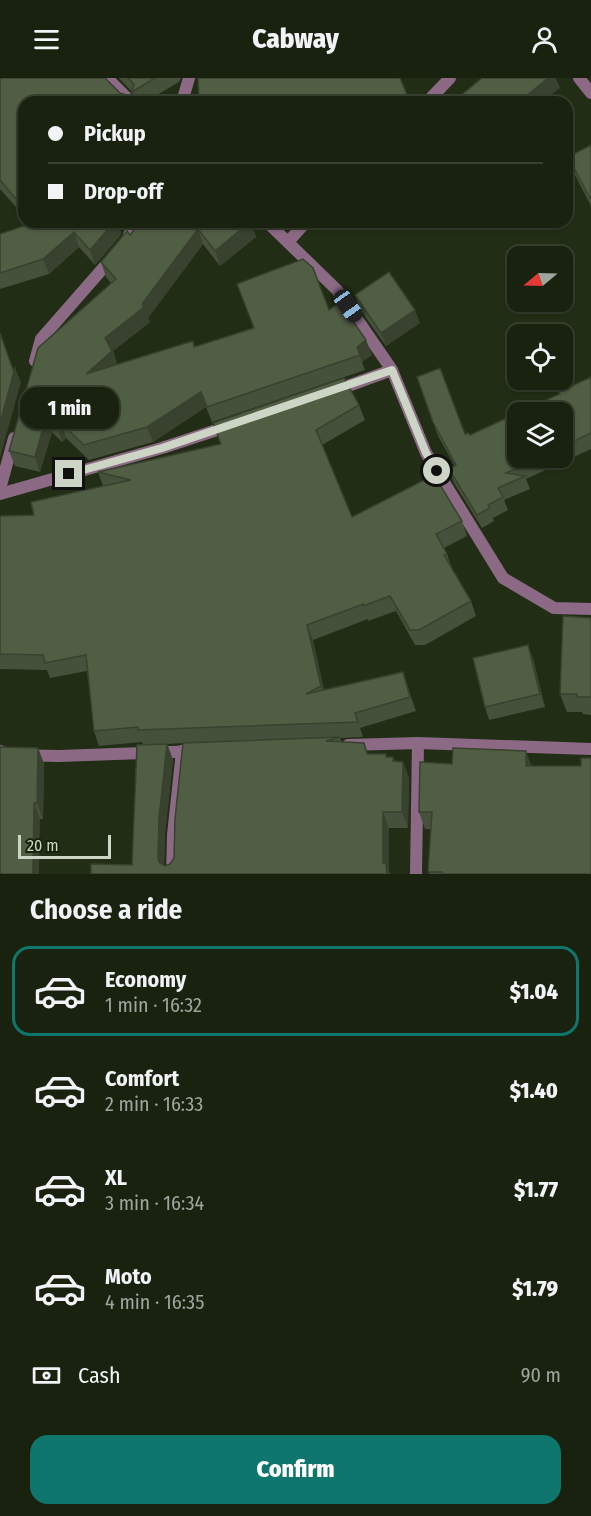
<!DOCTYPE html>
<html lang="en">
<head>
<meta charset="utf-8">
<style>
  body { margin:0; font-family:"Fira Sans Condensed",sans-serif; background:#222a18; color:#f1f3f6; height:100vh; display:flex; flex-direction:column; font-size:22px; white-space:nowrap }
  * { box-sizing:border-box; margin:0 }
  p { font-size:20px; color:#9fa49e }
  .icon { flex:none; width:33px; height:33px; fill:none; stroke:currentColor; stroke-width:2; stroke-linecap:round; stroke-linejoin:round }
  .map { position:relative; height:796px; overflow:hidden }
  .drawer { display:flex; flex-direction:column; background:#19220f; flex:1 }
  .drawer>* { flex:none }
  .banner { position:absolute; left:18px; top:18px; width:555px; height:132px; border-radius:18px; box-shadow:0 2px 4px #0004,0 0 0 2px #373f2f; display:grid; align-content:center; height:132px; padding:0 30px; background:#19220f }
  .needle { width:39px; rotate:251deg }
  .controls { position:absolute; left:507px; top:168px; display:grid; gap:12px }
  .controls a { display:grid; place-items:center; width:66px; height:66px; border-radius:12px; background:#19220f; box-shadow:0 2px 4px #0004,0 0 0 2px #373f2f; font-size:30px }
  .scale { position:absolute; left:18px; bottom:15px; width:93px; box-sizing:border-box; padding-left:6px; border:3px solid #cdd6c6; border-top:0; font-size:16px; line-height:21px; white-space:nowrap; color:#cdd6c6; -webkit-text-stroke:4px #18240a; paint-order:stroke }
  .end { position:absolute; width:27px; height:27px; margin:-14px; border:8px solid #cdd6c6; background:#111; box-shadow:0 0 0 3px #111 }
  .from { border-radius:50% }
  .bubble { position:absolute; height:42px; border-radius:18px; background:#19220f; box-shadow:0 2px 4px #0004,0 0 0 2px #373f2f; font-size:20px; font-weight:800; line-height:42px; text-align:center }
  .car { position:absolute; width:18px; height:36px; margin:-18px -9px; border-radius:8px; box-shadow:0 0 4px 2px #0007; background:linear-gradient(#222 24%,#8ab4d8 0 40%,#222 0 76%,#8ab4d8 0 86%,#222 0) }
  .banner b { display:flex; align-items:center; gap:21px; height:57px; font-size:22px }
  .banner b+b { border-top:2px solid #373f2f }
  .banner i { width:15px; height:15px; background:#f1f3f6 }
  ul { padding:0; list-style:none }
  li { display:flex; align-items:center; gap:18px; height:90px; margin:0 12px 9px; padding:0 18px; border:3px solid transparent; border-radius:18px }
  li div { flex:1 }
  li b { display:block; font-size:22px }
  li em { font-style:normal; font-weight:800 }
  li.active { border-color:#0f766e }
  li>.icon { width:54px; height:54px; stroke-width:1.5 }
  h2 { padding:0 30px; font-size:27px; line-height:72px }
  .pay { display:flex; align-items:center; gap:15px; height:66px; padding:0 30px; font-size:22px }
  .pay p { margin-inline-start:auto }
  .action { display:flex; gap:12px; margin-top:auto; padding:12px 30px }
  .action a { flex:1; height:69px; border-radius:18px; background:#0f766e; color:#fff; font-size:24px; font-weight:800; line-height:69px; text-align:center }
  header { display:flex; justify-content:space-between; align-items:center; height:78px; padding:0 30px; background:#19220f; font-size:27px; font-weight:800 }
  .map>svg:first-child { display:block }
  .lines { fill:none; stroke-linecap:round; stroke-linejoin:round }
  .minor { stroke:#8c6a86; stroke-width:12 }
  .wall { fill:#45513a; fill-rule:evenodd }
  .shaded-wall { fill:#38422f }
  .building { fill:#505e43; stroke:#38422f; stroke-width:1.5 }
  .route { stroke:#cdd6c6; stroke-width:8 }
</style>
</head>
<body>
<header><svg class="icon" aria-label="menu" viewBox="0 0 24 24"><path d="M4 6h16M4 12h16M4 18h16"/></svg>Cabway<svg class="icon" aria-label="person" viewBox="0 0 24 24"><circle cx="12" cy="8" r="4"/><path d="M4 21q1-7 8-7t8 7"/></svg></header>
<div class="map">
<svg width="591" height="796" viewBox="0 0 591 796">
  <rect width="100%" height="100%" fill="#212d14"/>
  <g class="lines">
    <!-- minor -->
    <path class="minor" d="M107 0 131 24
      M579 0 591 15
      M182 24 189 0
      M427 24 450 0
      M267 144 337 212 392 292 426 375 503 500 554 530 591 531
      M288 164 306 144
      M35 283 41 261 126 164 135 144
      M334 313 392 292
      M0 411 14 360
      M0 416 162 370 229 348
      M348 667 418 665 591 671
      M0 673 9 677 59 678 199 673
      M172 796 173 757 182 673
      M416 796 418 665"/>
  </g>
  <!-- wall -->
  <path class="wall" d="M0 0 120 15 126 17 129 24H24V138L0 111Z
    M119 0H181L179 4 145 24H136L132 14Z
    M198 0 410 24H200L199 21Z
    M591 67V128L575 97 568 79Z
    M29 144H117L121 155 119 159 95 187 79 169 49 196 0 211V156L31 146Z
    M259 146 253 150 256 159 220 188 203 166 148 240 150 244 113 273 117 286 193 263 195 269 329 232 366 262 372 277 362 284 365 292 212 344 206 329 153 364 89 382 66 360 62 364 52 354 40 394 15 388 9 373 111 205 106 199 101 184 130 157Z
    M355 217 420 245 386 268 359 230Z
    M417 299 465 356 470 357 518 380H562V334L560 316 591 299V371L526 401 530 411 504 422 508 432 493 440 494 443 482 450 454 405 449 391 455 388 438 358Z
    M344 300 359 327 365 342 322 367 352 439 434 397 462 443 467 458 444 470 447 476 452 491 471 523 476 538 425 567H415L396 533 368 543V541L313 562 324 612 403 594 416 633 360 650 363 659 340 660 342 664 364 665 368 676H386L387 679H393L395 683 403 684 409 700 408 750H389V793L390 796H91V786L132 787 137 667 143 666 142 664 99 668 94 653 87 593 50 600 47 592 0 591V438L34 437 31 424 103 408 98 394 221 366 213 345ZM183 665 175 741 174 780 170 786 165 788 164 787 165 756 173 682 167 666Z
    M591 540V637L583 636 582 634H567L560 616Z
    M533 580 545 629 489 642 485 629Z
    M38 670 44 686 43 741H40L0 796Z
    M532 688 591 796H429L431 751H425L419 734Z"/>
  <!-- shaded-wall -->
  <path class="shaded-wall" d="M548 0H556L560 10 542 24H519Z
    M114 144H117L121 155 119 159 95 187 90 172Z
    M248 144H259V146L253 150 256 159 220 188 215 173Z
    M198 151 203 166 148 240 150 244 113 273 118 288 86 296 105 260 142 226Z
    M74 154 79 169 49 196 43 181Z
    M415 232 420 245 386 268 381 255Z
    M366 262 372 277 362 284 365 292 357 269Z
    M15 290 21 304 0 380V345Z
    M201 314 206 329 153 364 147 349Z
    M46 339 52 354 40 394 35 379Z
    M61 345 66 360 62 364 57 349Z
    M307 547 313 562 326 622 321 608Z
    M528 567 533 580 545 629 540 616Z
    M403 594 416 633 410 619Z
    M167 666 173 682 165 756 164 796 158 779 159 740Z
    M38 670 44 686 43 741 37 725Z
    M526 673 532 689 526 688Z
    M403 684 409 700 408 750 402 734Z
    M34 725 40 741 39 796H33Z
    M383 734 389 750V793L390 796H387L383 785Z"/>
  <!-- building -->
  <path class="building" d="M0 0H105L120 15 126 17 124 18 129 24H24V130L0 102Z
    M128 0H155L132 14 134 7 132 4Z
    M198 0H400L410 24H216V20L199 21Z
    M482 0H548L519 24H453Z
    M591 67V122L568 79Z
    M36 144H114L90 172 74 154 43 181 0 195V156Z
    M140 144H250L215 173 198 151 142 226 144 229 105 260 112 273 86 296 193 263 194 269 254 250 237 206 303 181 313 190 329 232 340 224 366 262 357 269 360 277 207 329 201 314 147 349 84 367 61 345 57 349 46 339 35 379 9 373 38 270 116 201 101 184 127 153 130 157Z
    M389 194 415 232 381 255 355 217Z
    M0 255 13 292 15 290 0 345Z
    M440 290 465 356 468 355 470 357 518 335V380H539L506 395 525 398 498 410 503 419 488 427 490 430 477 437 449 391 456 387 433 344 417 299Z
    M591 299V355L562 369V334H519L560 316 559 314Z
    M344 300 359 327 316 352 352 439 434 397 462 443 436 456 447 476 444 477 471 523 419 552H410L390 518 363 528V526L307 547 321 608 306 616 403 594 410 619 355 635 358 644 138 652V649L94 653 86 577 45 585 43 577 0 576V438L34 437 31 424 131 402 98 394 221 366 213 345Z
    M563 538 591 540V619H577V616H560Z
    M528 567 540 616 485 629 473 580Z
    M340 659 326 663 364 665 367 676H386V679H393V683L403 684 402 734H383V785H386L387 796H91V786L132 787 137 667 167 666 159 740 158 779 159 784 165 788 170 786 174 780 175 741 183 665Z
    M0 669 38 670 37 725H34L33 796H0Z
    M453 670 526 673V688H581V680H591V796H442V794H428L432 734H419L420 684 452 686Z"/>
  <g class="lines">
    <!-- route -->
    <path class="route" d="M69 396 162 370 392 292 426 375 437 393"/>
  </g>
</svg>
<div class="controls">
<a><svg class="needle" viewBox="-14 -14 28 28"><path d="M0-13l5 13h-10z" fill="#e53935"/><path d="M0 13l5-13h-10z" fill="#9fa49e"/></svg></a>
<a><svg class="icon" aria-label="locate" viewBox="0 0 24 24"><circle cx="12" cy="12" r="6"/><path d="M12 2v4M12 18v4M2 12h4M18 12h4"/></svg></a>
<a><svg class="icon" aria-label="layers" viewBox="0 0 24 24"><path d="M12 4l9 5-9 5-9-5zM3 14l9 5 9-5"/></svg></a>
</div>
<div class="scale">20 m</div>
<i class="end from" style="left:437px;top:393px"></i>
<i class="end" style="left:69px;top:396px"></i>
<div class="bubble" style="left:20px;top:309px;width:99px">1 min</div>
<i class="car" style="left:348px;top:228px;rotate:145deg"></i>
<div class="banner">
<b><i class="from"></i>Pickup</b>
<b><i></i>Drop-off</b>
</div>
</div>
<section class="drawer">
<h2>Choose a ride</h2>
<ul>
<li class="active"><svg class="icon" aria-label="car" viewBox="0 0 24 24"><path d="M5 17H2v-5l4-1 3-4h7l3 4 3 1v5h-3M9 17h6M6 11h13"/><circle cx="7" cy="17" r="2"/><circle cx="17" cy="17" r="2"/></svg><div><b>Economy</b><p>1 min · 16:32</p></div><em>$1.04</em></li>
<li><svg class="icon" aria-label="car" viewBox="0 0 24 24"><path d="M5 17H2v-5l4-1 3-4h7l3 4 3 1v5h-3M9 17h6M6 11h13"/><circle cx="7" cy="17" r="2"/><circle cx="17" cy="17" r="2"/></svg><div><b>Comfort</b><p>2 min · 16:33</p></div><em>$1.40</em></li>
<li><svg class="icon" aria-label="car" viewBox="0 0 24 24"><path d="M5 17H2v-5l4-1 3-4h7l3 4 3 1v5h-3M9 17h6M6 11h13"/><circle cx="7" cy="17" r="2"/><circle cx="17" cy="17" r="2"/></svg><div><b>XL</b><p>3 min · 16:34</p></div><em>$1.77</em></li>
<li><svg class="icon" aria-label="car" viewBox="0 0 24 24"><path d="M5 17H2v-5l4-1 3-4h7l3 4 3 1v5h-3M9 17h6M6 11h13"/><circle cx="7" cy="17" r="2"/><circle cx="17" cy="17" r="2"/></svg><div><b>Moto</b><p>4 min · 16:35</p></div><em>$1.79</em></li>
</ul>
<div class="pay"><svg class="icon" aria-label="cash" viewBox="0 0 24 24"><path d="M3 7h18v10H3z"/><circle cx="12" cy="12" r="2"/></svg>Cash<p>90 m</p></div>
<div class="action"><a>Confirm</a></div>
</section>
</body>
</html>
